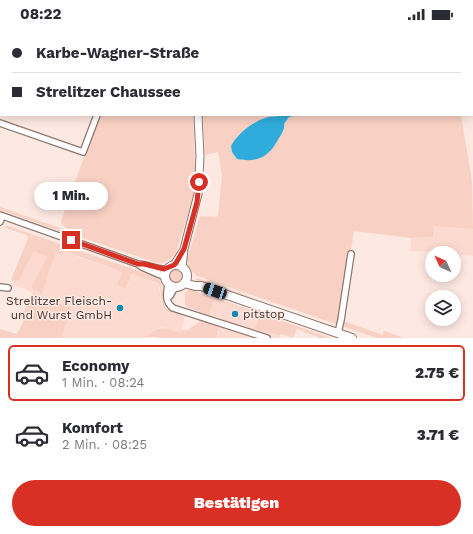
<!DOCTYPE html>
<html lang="de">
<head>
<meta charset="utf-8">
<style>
  body { margin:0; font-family:"Work Sans",sans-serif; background:#f2f2f3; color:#2b2b33; height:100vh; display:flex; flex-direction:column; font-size:15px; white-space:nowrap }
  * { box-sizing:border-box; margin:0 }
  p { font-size:13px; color:#7c7c81 }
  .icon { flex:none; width:22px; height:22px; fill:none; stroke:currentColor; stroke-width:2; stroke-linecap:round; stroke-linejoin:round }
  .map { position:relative; height:310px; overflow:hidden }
  .drawer { display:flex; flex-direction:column; background:#fff; flex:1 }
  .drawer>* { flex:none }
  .banner { position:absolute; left:0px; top:0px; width:473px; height:88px; box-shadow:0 2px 10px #0003; display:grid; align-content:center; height:88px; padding:0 12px; background:#fff }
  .needle { width:26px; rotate:314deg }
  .controls { position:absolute; left:425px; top:218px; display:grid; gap:8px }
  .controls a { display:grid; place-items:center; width:36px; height:36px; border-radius:50%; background:#fff; box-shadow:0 2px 10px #0003; font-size:20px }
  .end { position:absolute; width:18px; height:18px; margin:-9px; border:5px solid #d93025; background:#fff; box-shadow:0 0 0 2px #fff }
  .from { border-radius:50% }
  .bubble { position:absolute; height:28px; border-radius:14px; background:#fff; box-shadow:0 2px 10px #0003; font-size:13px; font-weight:800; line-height:28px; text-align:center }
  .car { position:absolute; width:12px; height:24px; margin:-12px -6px; border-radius:5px; box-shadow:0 0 3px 1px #0007; background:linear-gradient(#222 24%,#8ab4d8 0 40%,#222 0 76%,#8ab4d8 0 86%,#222 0) }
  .banner b { display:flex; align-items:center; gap:14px; height:38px; font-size:15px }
  .banner b+b { border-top:1px solid #e1e1e2 }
  .banner i { width:10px; height:10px; background:#2b2b33 }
  ul { padding:7px 0 0; list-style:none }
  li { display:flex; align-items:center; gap:12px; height:56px; margin:0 8px 6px; padding:0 4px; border:2px solid transparent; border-radius:6px }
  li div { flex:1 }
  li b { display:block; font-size:15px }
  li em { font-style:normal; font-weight:800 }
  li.on { border-color:#d93025 }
  li>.icon { width:36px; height:36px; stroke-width:1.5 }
  .cta { display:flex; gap:8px; margin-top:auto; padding:8px 12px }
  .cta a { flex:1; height:46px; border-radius:24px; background:#d93025; color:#fff; font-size:16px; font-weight:800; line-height:46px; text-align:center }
  .status { display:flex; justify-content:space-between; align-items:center; height:28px; padding:0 20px; background:#fff; direction:ltr }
  .status svg { height:11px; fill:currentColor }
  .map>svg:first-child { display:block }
  .built { fill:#fddacf }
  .green { fill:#f9d1c4 }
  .water { fill:#30acdc }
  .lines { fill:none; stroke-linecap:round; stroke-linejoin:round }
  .minor-casing { stroke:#8d766e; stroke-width:8 }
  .tertiary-casing { stroke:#8d766e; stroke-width:9 }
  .secondary-casing { stroke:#8d766e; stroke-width:10 }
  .minor { stroke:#fff; stroke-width:5.5 }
  .tertiary { stroke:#fff; stroke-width:7 }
  .secondary { stroke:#fff; stroke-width:8 }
  .route { stroke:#d93025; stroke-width:5 }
  .poi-dot { fill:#1c87af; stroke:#fee9e2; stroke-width:1.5 }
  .labels { text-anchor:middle; stroke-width:3; stroke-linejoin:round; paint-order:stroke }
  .poi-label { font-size:12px; fill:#3c312e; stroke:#fee9e2; text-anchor:end }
</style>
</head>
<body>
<div class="status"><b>08:22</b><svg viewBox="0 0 49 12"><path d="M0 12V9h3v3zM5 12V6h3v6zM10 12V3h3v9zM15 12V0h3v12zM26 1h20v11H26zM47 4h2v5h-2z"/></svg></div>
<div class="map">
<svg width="473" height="310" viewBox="0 0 473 310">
  <rect width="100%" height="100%" fill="#fee9e2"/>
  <!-- built -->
  <path class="built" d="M434 198 473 201V228L454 226V225L410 223 411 210 433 209Z
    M38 215 120 243 121 247 118 257 127 260 131 247 133 246 158 255 162 277 170 285 185 289 180 305 161 299 155 302 144 310H62L71 279 40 270 25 261 14 257 11 252 19 251Z
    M216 272 254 284 259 288 262 302 284 310H216L222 291 209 287 214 273Z"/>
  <!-- green -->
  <path class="green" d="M220 0H340L219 1Z
    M99 87H193L195 137 193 170 176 225C171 231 165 236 157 235L77 208 62 197 61 193Z
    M203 87H281L269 89 231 118 232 124 237 131 284 96 289 89C294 87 299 89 304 87H461L472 153 473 201 434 198 433 209 411 210 354 203 339 297 197 248 189 240 187 232 200 188 218 189 222 147 218 124 205 127Z
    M0 179 63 201 68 206 0 182Z
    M8 198 156 249 161 254V261L164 263C160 280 166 282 181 286V288C154 281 166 275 158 255L133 246 131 247 126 261 117 257 121 247 120 243 64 223 61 226 56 225C54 228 44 259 42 266L31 260 47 229 34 223 19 252H11L28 210 27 207 3 199Z
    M170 248a6 6 0 1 1 12 0a6 6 0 1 1-12 0Z
    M197 250 246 267 257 273 195 252Z
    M188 262H192L331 310H318V309L297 301 293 310 281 306 279 308 263 302 262 303 255 301 259 288 254 284 216 272 214 273 209 287 187 279 185 277V266Z
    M33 265 40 270 71 279 62 310H0V301L17 306 23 295 21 289Z
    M201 292 216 296 219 299 216 310H157L155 309 144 310C161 297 161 299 180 305L181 302H188Z
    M343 293 383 307 384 303 405 310H377L342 298Z"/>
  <!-- water -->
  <path class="water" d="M281 87H304C299 89 294 87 289 89L284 96C285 101 282 105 279 110 269 129 258 135 237 131L232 124 231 118C238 105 254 93 268 89 273 88 277 89 281 87Z"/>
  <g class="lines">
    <defs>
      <path id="minor" d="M127 1V0
        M160 1V0
        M0 28H1
        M0 95 83 124 97 87
        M0 187 138 236 142 239 165 249
        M0 194 2 188
        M138 236C148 236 158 243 168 241
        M168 255C167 265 164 273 173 280L267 310
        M0 259 8 260
        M167 270 170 268 175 259
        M338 305 341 292 351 226"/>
      <path id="tertiary" d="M212 1 213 0
        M174 237 183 223
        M182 240 184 221 198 166 200 128 198 87"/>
      <path id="secondary" d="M165 248a11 11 0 1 1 22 0a11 11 0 1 1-22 0Z
        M184 255 195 258H201L352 310"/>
    </defs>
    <!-- minor casing -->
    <use href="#minor" class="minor-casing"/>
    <!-- tertiary casing -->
    <use href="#tertiary" class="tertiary-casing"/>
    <!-- secondary casing -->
    <use href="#secondary" class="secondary-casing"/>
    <!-- minor -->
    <use href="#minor" class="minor"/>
    <!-- tertiary -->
    <use href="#tertiary" class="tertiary"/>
    <!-- secondary -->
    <use href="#secondary" class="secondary"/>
  </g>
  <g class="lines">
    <!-- route -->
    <path class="route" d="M71 212 138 236H144L164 241 174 237 176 235 184 221 197 174 199 154"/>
  </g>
  <!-- markers -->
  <g class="poi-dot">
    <circle cx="120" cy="280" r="4"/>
    <circle cx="235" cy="286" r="4"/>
  </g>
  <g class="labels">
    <!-- poi labels -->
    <g class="poi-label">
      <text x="112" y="277">Strelitzer Fleisch-<tspan x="112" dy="14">und Wurst GmbH</tspan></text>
      <text x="243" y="290" text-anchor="start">pitstop</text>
    </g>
  </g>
</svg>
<div class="controls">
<a><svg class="needle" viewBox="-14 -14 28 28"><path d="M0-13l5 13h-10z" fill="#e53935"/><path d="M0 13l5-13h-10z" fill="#7c7c81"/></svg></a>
<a><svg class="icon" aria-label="layers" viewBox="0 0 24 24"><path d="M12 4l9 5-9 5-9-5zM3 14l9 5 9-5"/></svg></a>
</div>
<i class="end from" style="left:199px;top:154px"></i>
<i class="end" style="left:71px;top:212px"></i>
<div class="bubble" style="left:34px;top:154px;width:74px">1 Min.</div>
<i class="car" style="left:215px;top:263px;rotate:289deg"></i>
<div class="banner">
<b><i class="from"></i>Karbe-Wagner-Straße</b>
<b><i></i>Strelitzer Chaussee</b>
</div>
</div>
<section class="drawer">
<ul>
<li class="on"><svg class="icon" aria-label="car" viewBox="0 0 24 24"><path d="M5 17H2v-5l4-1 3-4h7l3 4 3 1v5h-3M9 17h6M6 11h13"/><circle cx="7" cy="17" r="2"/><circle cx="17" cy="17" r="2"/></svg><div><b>Economy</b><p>1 Min. · 08:24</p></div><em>2.75 €</em></li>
<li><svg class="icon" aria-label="car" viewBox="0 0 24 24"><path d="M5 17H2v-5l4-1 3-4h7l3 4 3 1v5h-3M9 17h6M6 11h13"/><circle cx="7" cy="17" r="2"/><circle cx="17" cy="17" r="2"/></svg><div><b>Komfort</b><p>2 Min. · 08:25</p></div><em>3.71 €</em></li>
</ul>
<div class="cta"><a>Bestätigen</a></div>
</section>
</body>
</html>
